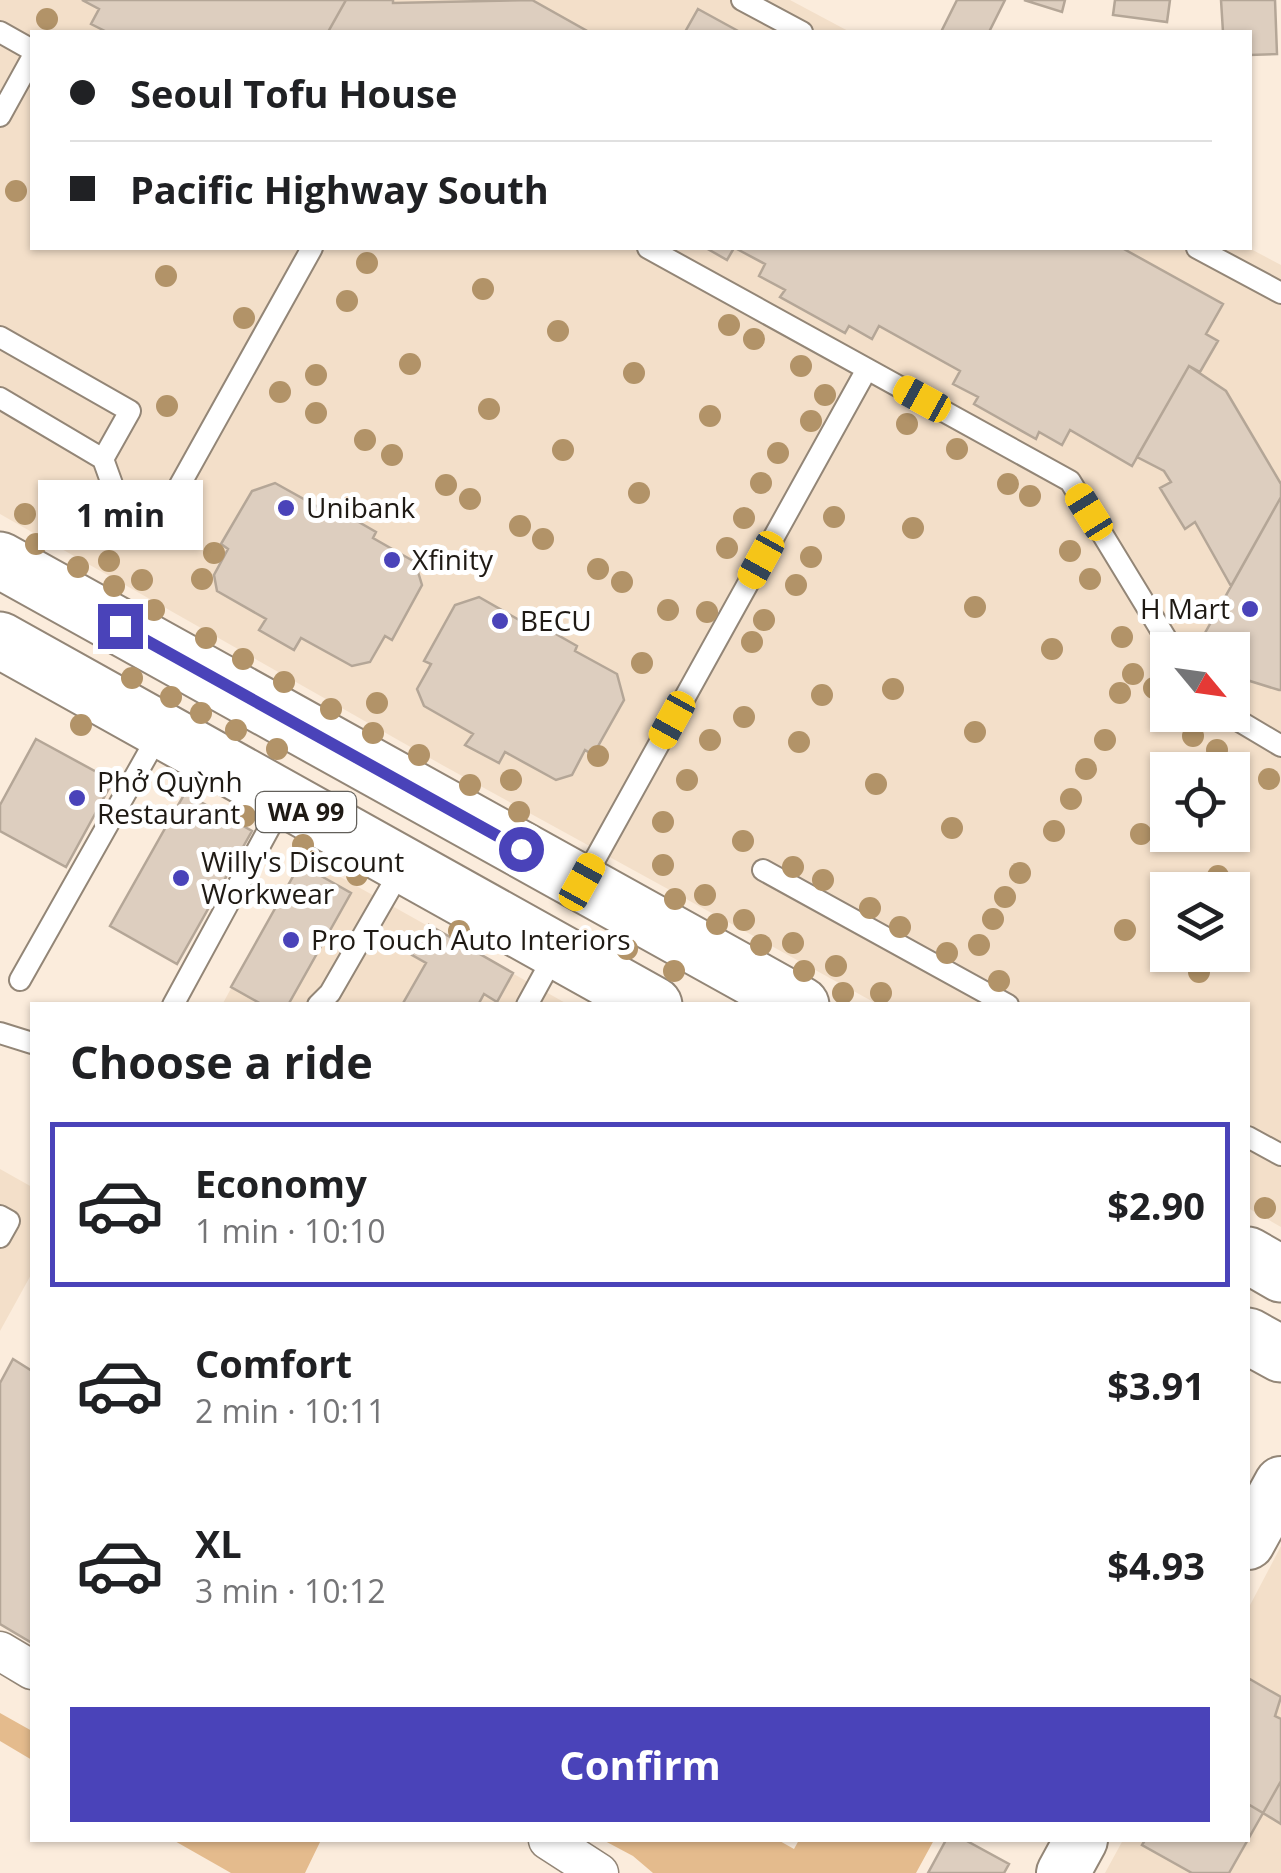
<!DOCTYPE html>
<html lang="en">
<head>
<meta charset="utf-8">
<style>
  body { margin:0; font-family:"Open Sans",sans-serif; background:#f2f2f2; color:#202124; height:100vh; display:flex; flex-direction:column; font-size:38px; white-space:nowrap }
  * { box-sizing:border-box; margin:0 }
  p { font-size:32px; color:#757577 }
  .icon { flex:none; width:55px; height:55px; fill:none; stroke:currentColor; stroke-width:2; stroke-linecap:round; stroke-linejoin:round }
  .map { position:relative; flex:1; overflow:hidden }
  .details { position:absolute; left:30px; top:1002px; width:1220px; height:840px; display:flex; flex-direction:column; background:#fff; border-radius:0px; box-shadow:0 2px 8px #0004 }
  .details>* { flex:none }
  .top-card { position:absolute; left:30px; top:30px; width:1222px; height:220px; border-radius:0px; box-shadow:0 2px 8px #0004; display:grid; align-content:center; height:220px; padding:0 40px; background:#fff }
  .needle { width:65px; rotate:119deg }
  .tools { position:absolute; left:1150px; top:632px; display:grid; gap:20px }
  .tools a { display:grid; place-items:center; width:100px; height:100px; border-radius:0px; background:#fff; box-shadow:0 2px 8px #0004; font-size:50px }
  .end { position:absolute; width:45px; height:45px; margin:-22px; border:12px solid #4a43b9; background:#fff; box-shadow:0 0 0 5px #fff }
  .from { border-radius:50% }
  .bubble { position:absolute; height:70px; border-radius:0px; background:#fff; box-shadow:0 2px 8px #0004; font-size:32px; font-weight:700; line-height:70px; text-align:center }
  .car { position:absolute; width:30px; height:60px; margin:-30px -15px; border-radius:12px; box-shadow:0 0 8px 2px #0007; background:linear-gradient(#f5c518 24%,#345 0 40%,#f5c518 0 76%,#345 0 86%,#f5c518 0) }
  .top-card b { display:flex; align-items:center; gap:35px; height:95px; font-size:38px }
  .top-card b+b { border-top:2px solid #e0e0e0 }
  .top-card i { width:25px; height:25px; background:#202124 }
  ul { padding:0; list-style:none }
  li { display:flex; align-items:center; gap:30px; height:165px; margin:0 20px 15px; padding:0 20px; border:5px solid transparent; border-radius:0px }
  li div { flex:1 }
  li b { display:block; font-size:38px }
  li em { font-style:normal; font-weight:700 }
  li.selected { border-color:#4a43b9 }
  li>.icon { width:90px; height:90px; stroke-width:1.5 }
  h2 { padding:0 40px; font-size:45px; line-height:120px }
  .action { display:flex; gap:20px; margin-top:auto; padding:20px 40px }
  .action a { flex:1; height:115px; border-radius:0px; background:#4a43b9; color:#fff; font-size:40px; font-weight:700; line-height:115px; text-align:center }
  .map>svg:first-child { display:block }
  .built { fill:#f3dfc9; fill-rule:evenodd }
  .green { fill:#e4bb8d }
  .building { fill:#ddcebf; stroke:#b4a697; stroke-width:2.5 }
  .lines { fill:none; stroke-linecap:round; stroke-linejoin:round }
  .lane-casing { stroke:#938677; stroke-width:24 }
  .street-casing { stroke:#938677; stroke-width:41 }
  .secondary-casing { stroke:#938677; stroke-width:56 }
  .primary-casing { stroke:#938677; stroke-width:59 }
  .lane { stroke:#fff; stroke-width:20 }
  .street { stroke:#fff; stroke-width:38 }
  .secondary { stroke:#fff; stroke-width:52 }
  .primary { stroke:#fff; stroke-width:55 }
  .tree { fill:#b29368 }
  .route { stroke:#4a43b9; stroke-width:12 }
  .poi-dot { fill:#4a43b9; stroke:#fff; stroke-width:4 }
  .labels { text-anchor:middle; stroke-width:10; stroke-linejoin:round; paint-order:stroke }
  .shield { fill:#fff; stroke:#625f5a; stroke-width:2.5 }
  .shield-label { font-size:25px; font-weight:bold; fill:#1f1a14 }
  .poi-label { font-size:28px; fill:#1f1a14; stroke:#fff; text-anchor:start }
</style>
</head>
<body>
<div class="map">
<svg width="1281" height="1873" viewBox="0 0 1281 1873">
  <rect width="100%" height="100%" fill="#fbecdc"/>
  <!-- built -->
  <path class="built" d="M0 0H790L850 32H32V248H1249L1281 265V1227L1248 1208V1005H879L444 766 0 514ZM1168 650H1232V715H1168ZM1168 770H1232V835H1168ZM1168 890H1232V955H1168Z
    M303 856 569 1005H222Z
    M0 1169 32 1187V1273L0 1331Z
    M1281 1546V1873H1105L1123 1840H1248V1609Z"/>
  <!-- green -->
  <path class="green" d="M0 1713 32 1731V1760L0 1741Z
    M173 1840H321L305 1873H231Z
    M603 1840H778L794 1849 799 1840H934L916 1873H653L633 1856Z"/>
  <!-- building -->
  <path class="building" d="M82 0H346L328 32H107L91 24 99 9Z
    M346 0H393V3L532 0 589 32H328Z
    M957 0H1005L989 32H941Z
    M1024 0H1065L1062 12Z
    M1115 0H1170L1167 22 1113 15Z
    M1221 0H1275L1277 54 1250 55V32H1223Z
    M698 9 740 32H685Z
    M706 248H734L727 260Z
    M735 248H1122L1223 304 1206 334 1218 341 1200 372 1189 366 1132 466 1070 430 1062 445 1039 432 1036 439 974 404 978 397 953 384 960 371 879 326 872 339 849 326 845 333 780 297 785 290 759 276 765 264Z
    M1189 366 1226 391 1281 484V497L1231 586 1195 522 1185 529 1160 488 1171 482 1164 471 1137 457Z
    M275 483 320 508 324 502 376 532 373 538 415 562 422 585 392 640 385 636 370 662 352 666 301 638 294 650 259 630 266 619 217 591 214 575 228 549 221 544 252 491Z
    M1281 497V690H1279L1250 681 1237 673 1232 669V650H1214L1205 633Z
    M479 597 521 621 524 616 577 646 575 651 617 674 624 700 593 755 585 750 572 775 556 780 505 752 499 763 465 745 473 734 424 706 417 689 431 664 424 661 455 605Z
    M36 739 113 781 66 867 0 831V805Z
    M185 793 252 831 177 964 110 926Z
    M300 864 351 893 288 1005H263L231 987Z
    M429 925 513 973 497 1002 484 994 478 1005H402L426 963 412 955Z
    M13 1359 32 1371V1643L0 1624V1383Z
    M1248 1678 1281 1697 1275 1716 1281 1719V1781L1263 1813 1248 1804Z
    M1281 1781V1824L1263 1813Z
    M1248 1804 1263 1813 1229 1873H1192L1142 1845 1145 1840H1248Z
    M946 1840H965L1009 1864 1004 1873H928Z"/>
  <g class="lines">
    <defs>
      <path id="lane" d="M742 0 802 32
        M0 32 32 50
        M0 116 32 58
        M648 248 1070 481 1173 650
        M1197 248 1281 293
        M0 337 130 411 103 459 121 509 133 521 151 523 167 508 312 248
        M0 398 103 459
        M1229 715 1281 746
        M763 870 1008 1005
        M583 881 867 369
        M20 980 159 734
        M173 1005 284 801
        M318 1005 330 993 402 868
        M527 1005 555 954
        M0 1033 32 1043
        M1248 1137 1281 1155
        M0 1216 9 1221 0 1237"/>
      <path id="street" d="M0 1651 32 1670
        M548 1840 599 1873"/>
      <path id="secondary" d="M1248 1543 1281 1483
        M1063 1873 1081 1840"/>
      <path id="primary" d="M0 560 801 1005
        M0 640 654 1005
        M1248 1255 1281 1274
        M1248 1336 1281 1354"/>
    </defs>
    <!-- lane casing -->
    <use href="#lane" class="lane-casing"/>
    <!-- street casing -->
    <use href="#street" class="street-casing"/>
    <!-- secondary casing -->
    <use href="#secondary" class="secondary-casing"/>
    <!-- primary casing -->
    <use href="#primary" class="primary-casing"/>
    <!-- lane -->
    <use href="#lane" class="lane"/>
    <!-- street -->
    <use href="#street" class="street"/>
    <!-- secondary -->
    <use href="#secondary" class="secondary"/>
    <!-- primary -->
    <use href="#primary" class="primary"/>
  </g>
  <!-- trees -->
  <g class="tree">
    <circle cx="47" cy="19" r="11"/>
    <circle cx="16" cy="191" r="11"/>
    <circle cx="367" cy="263" r="11"/>
    <circle cx="166" cy="276" r="11"/>
    <circle cx="483" cy="289" r="11"/>
    <circle cx="347" cy="301" r="11"/>
    <circle cx="244" cy="318" r="11"/>
    <circle cx="729" cy="325" r="11"/>
    <circle cx="558" cy="331" r="11"/>
    <circle cx="754" cy="339" r="11"/>
    <circle cx="410" cy="364" r="11"/>
    <circle cx="801" cy="366" r="11"/>
    <circle cx="634" cy="373" r="11"/>
    <circle cx="316" cy="375" r="11"/>
    <circle cx="280" cy="392" r="11"/>
    <circle cx="825" cy="395" r="11"/>
    <circle cx="167" cy="406" r="11"/>
    <circle cx="489" cy="409" r="11"/>
    <circle cx="316" cy="413" r="11"/>
    <circle cx="710" cy="416" r="11"/>
    <circle cx="811" cy="421" r="11"/>
    <circle cx="907" cy="424" r="11"/>
    <circle cx="365" cy="440" r="11"/>
    <circle cx="957" cy="449" r="11"/>
    <circle cx="563" cy="450" r="11"/>
    <circle cx="778" cy="453" r="11"/>
    <circle cx="392" cy="455" r="11"/>
    <circle cx="761" cy="483" r="11"/>
    <circle cx="1008" cy="484" r="11"/>
    <circle cx="446" cy="485" r="11"/>
    <circle cx="639" cy="493" r="11"/>
    <circle cx="1030" cy="496" r="11"/>
    <circle cx="470" cy="499" r="11"/>
    <circle cx="25" cy="514" r="11"/>
    <circle cx="834" cy="517" r="11"/>
    <circle cx="744" cy="518" r="11"/>
    <circle cx="520" cy="526" r="11"/>
    <circle cx="913" cy="528" r="11"/>
    <circle cx="66" cy="536" r="11"/>
    <circle cx="543" cy="539" r="11"/>
    <circle cx="36" cy="544" r="11"/>
    <circle cx="727" cy="548" r="11"/>
    <circle cx="1070" cy="551" r="11"/>
    <circle cx="214" cy="553" r="11"/>
    <circle cx="811" cy="557" r="11"/>
    <circle cx="109" cy="561" r="11"/>
    <circle cx="78" cy="567" r="11"/>
    <circle cx="598" cy="569" r="11"/>
    <circle cx="202" cy="579" r="11"/>
    <circle cx="1090" cy="579" r="11"/>
    <circle cx="142" cy="580" r="11"/>
    <circle cx="622" cy="582" r="11"/>
    <circle cx="796" cy="585" r="11"/>
    <circle cx="114" cy="586" r="11"/>
    <circle cx="975" cy="607" r="11"/>
    <circle cx="154" cy="610" r="11"/>
    <circle cx="668" cy="610" r="11"/>
    <circle cx="707" cy="612" r="11"/>
    <circle cx="764" cy="620" r="11"/>
    <circle cx="1122" cy="637" r="11"/>
    <circle cx="206" cy="638" r="11"/>
    <circle cx="752" cy="642" r="11"/>
    <circle cx="1052" cy="649" r="11"/>
    <circle cx="243" cy="659" r="11"/>
    <circle cx="642" cy="663" r="11"/>
    <circle cx="1133" cy="674" r="11"/>
    <circle cx="132" cy="678" r="11"/>
    <circle cx="284" cy="682" r="11"/>
    <circle cx="1154" cy="688" r="11"/>
    <circle cx="893" cy="689" r="11"/>
    <circle cx="1120" cy="693" r="11"/>
    <circle cx="822" cy="695" r="11"/>
    <circle cx="171" cy="697" r="11"/>
    <circle cx="377" cy="703" r="11"/>
    <circle cx="331" cy="709" r="11"/>
    <circle cx="201" cy="713" r="11"/>
    <circle cx="744" cy="717" r="11"/>
    <circle cx="81" cy="725" r="11"/>
    <circle cx="236" cy="730" r="11"/>
    <circle cx="975" cy="732" r="11"/>
    <circle cx="373" cy="733" r="11"/>
    <circle cx="1193" cy="736" r="11"/>
    <circle cx="710" cy="740" r="11"/>
    <circle cx="1105" cy="740" r="11"/>
    <circle cx="799" cy="742" r="11"/>
    <circle cx="277" cy="749" r="11"/>
    <circle cx="1217" cy="750" r="11"/>
    <circle cx="419" cy="755" r="11"/>
    <circle cx="598" cy="756" r="11"/>
    <circle cx="1086" cy="769" r="11"/>
    <circle cx="1269" cy="779" r="11"/>
    <circle cx="511" cy="780" r="11"/>
    <circle cx="687" cy="780" r="11"/>
    <circle cx="876" cy="784" r="11"/>
    <circle cx="470" cy="785" r="11"/>
    <circle cx="197" cy="789" r="11"/>
    <circle cx="1071" cy="799" r="11"/>
    <circle cx="519" cy="812" r="11"/>
    <circle cx="245" cy="816" r="11"/>
    <circle cx="663" cy="822" r="11"/>
    <circle cx="952" cy="828" r="11"/>
    <circle cx="1054" cy="831" r="11"/>
    <circle cx="1141" cy="834" r="11"/>
    <circle cx="743" cy="841" r="11"/>
    <circle cx="303" cy="845" r="11"/>
    <circle cx="663" cy="865" r="11"/>
    <circle cx="793" cy="867" r="11"/>
    <circle cx="1020" cy="873" r="11"/>
    <circle cx="357" cy="875" r="11"/>
    <circle cx="1218" cy="876" r="11"/>
    <circle cx="823" cy="880" r="11"/>
    <circle cx="705" cy="895" r="11"/>
    <circle cx="1005" cy="897" r="11"/>
    <circle cx="675" cy="899" r="11"/>
    <circle cx="870" cy="908" r="11"/>
    <circle cx="993" cy="919" r="11"/>
    <circle cx="744" cy="920" r="11"/>
    <circle cx="717" cy="924" r="11"/>
    <circle cx="900" cy="927" r="11"/>
    <circle cx="1125" cy="930" r="11"/>
    <circle cx="459" cy="931" r="11"/>
    <circle cx="793" cy="943" r="11"/>
    <circle cx="761" cy="945" r="11"/>
    <circle cx="979" cy="945" r="11"/>
    <circle cx="627" cy="949" r="11"/>
    <circle cx="947" cy="953" r="11"/>
    <circle cx="836" cy="966" r="11"/>
    <circle cx="674" cy="971" r="11"/>
    <circle cx="804" cy="971" r="11"/>
    <circle cx="1199" cy="972" r="11"/>
    <circle cx="999" cy="981" r="11"/>
    <circle cx="843" cy="993" r="11"/>
    <circle cx="881" cy="993" r="11"/>
    <circle cx="1265" cy="1208" r="11"/>
  </g>
  <g class="lines">
    <!-- route -->
    <path class="route" d="M120 626 521 849"/>
  </g>
  <!-- markers -->
  <g class="poi-dot">
    <circle cx="286" cy="508" r="10"/>
    <circle cx="392" cy="560" r="10"/>
    <circle cx="1250" cy="609" r="10"/>
    <circle cx="500" cy="621" r="10"/>
    <circle cx="77" cy="798" r="10"/>
    <circle cx="181" cy="878" r="10"/>
    <circle cx="291" cy="940" r="10"/>
  </g>
  <g class="labels">
    <!-- shield labels -->
    <rect class="shield" x="256" y="792" width="100" height="40" rx="8"/>
    <g class="shield-label">
      <text x="306" y="821">WA 99</text>
    </g>
    <!-- poi labels -->
    <g class="poi-label">
      <text x="306" y="518">Unibank</text>
      <text x="412" y="570">Xfinity</text>
      <text x="1230" y="619" text-anchor="end">H Mart</text>
      <text x="520" y="631">BECU</text>
      <text x="97" y="792">Phở Quỳnh<tspan x="97" dy="32">Restaurant</tspan></text>
      <text x="201" y="872">Willy's Discount<tspan x="201" dy="32">Workwear</tspan></text>
      <text x="311" y="950">Pro Touch Auto Interiors</text>
    </g>
  </g>
</svg>
<div class="tools">
<a><svg class="needle" viewBox="-14 -14 28 28"><path d="M0-13l5 13h-10z" fill="#e53935"/><path d="M0 13l5-13h-10z" fill="#757577"/></svg></a>
<a><svg class="icon" aria-label="locate" viewBox="0 0 24 24"><circle cx="12" cy="12" r="6"/><path d="M12 2v4M12 18v4M2 12h4M18 12h4"/></svg></a>
<a><svg class="icon" aria-label="layers" viewBox="0 0 24 24"><path d="M12 4l9 5-9 5-9-5zM3 14l9 5 9-5"/></svg></a>
</div>
<i class="end from" style="left:521px;top:849px"></i>
<i class="end" style="left:120px;top:626px"></i>
<div class="bubble" style="left:38px;top:480px;width:165px">1 min</div>
<i class="car" style="left:922px;top:399px;rotate:299deg"></i>
<i class="car" style="left:1089px;top:512px;rotate:328deg"></i>
<i class="car" style="left:761px;top:560px;rotate:209deg"></i>
<i class="car" style="left:672px;top:720px;rotate:209deg"></i>
<i class="car" style="left:582px;top:882px;rotate:29deg"></i>
<div class="top-card">
<b><i class="from"></i>Seoul Tofu House</b>
<b><i></i>Pacific Highway South</b>
</div>
<section class="details">
<h2>Choose a ride</h2>
<ul>
<li class="selected"><svg class="icon" aria-label="car" viewBox="0 0 24 24"><path d="M5 17H2v-5l4-1 3-4h7l3 4 3 1v5h-3M9 17h6M6 11h13"/><circle cx="7" cy="17" r="2"/><circle cx="17" cy="17" r="2"/></svg><div><b>Economy</b><p>1 min · 10:10</p></div><em>$2.90</em></li>
<li><svg class="icon" aria-label="car" viewBox="0 0 24 24"><path d="M5 17H2v-5l4-1 3-4h7l3 4 3 1v5h-3M9 17h6M6 11h13"/><circle cx="7" cy="17" r="2"/><circle cx="17" cy="17" r="2"/></svg><div><b>Comfort</b><p>2 min · 10:11</p></div><em>$3.91</em></li>
<li><svg class="icon" aria-label="car" viewBox="0 0 24 24"><path d="M5 17H2v-5l4-1 3-4h7l3 4 3 1v5h-3M9 17h6M6 11h13"/><circle cx="7" cy="17" r="2"/><circle cx="17" cy="17" r="2"/></svg><div><b>XL</b><p>3 min · 10:12</p></div><em>$4.93</em></li>
</ul>
<div class="action"><a>Confirm</a></div>
</section>
</div>
</body>
</html>
